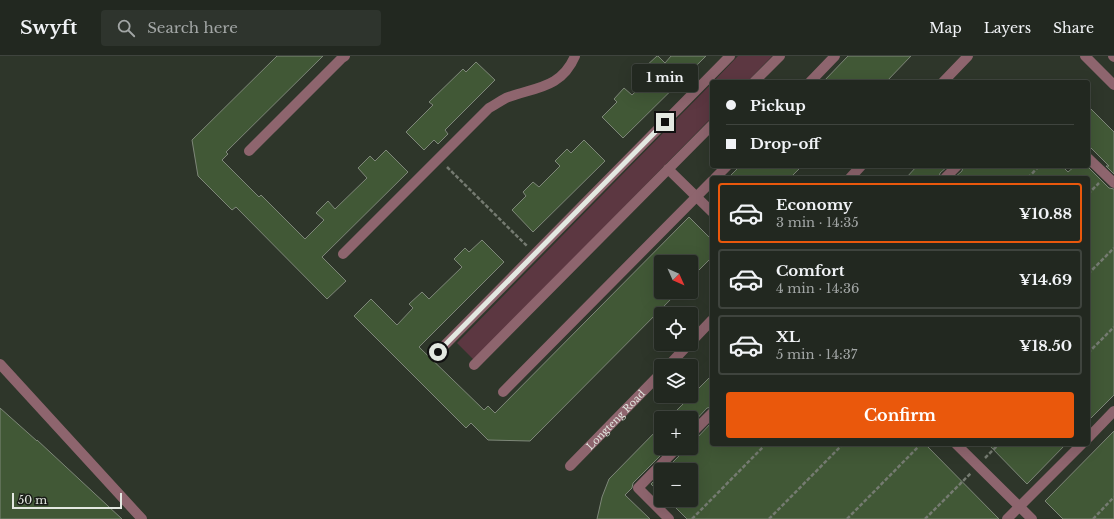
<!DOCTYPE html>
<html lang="en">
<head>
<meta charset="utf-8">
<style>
  body { margin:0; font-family:"Libre Baskerville",serif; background:#2e342d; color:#f1f3f6; height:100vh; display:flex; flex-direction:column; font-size:15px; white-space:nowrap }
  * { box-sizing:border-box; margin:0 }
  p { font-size:13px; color:#a2a6a5 }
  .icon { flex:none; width:22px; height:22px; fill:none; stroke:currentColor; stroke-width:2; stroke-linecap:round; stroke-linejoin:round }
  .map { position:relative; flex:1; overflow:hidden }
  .details { position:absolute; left:710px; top:120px; width:380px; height:270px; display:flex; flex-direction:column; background:#222820; border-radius:4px; box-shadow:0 4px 16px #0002,0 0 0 1px #3f443e }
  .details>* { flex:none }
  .guide { position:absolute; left:710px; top:24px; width:380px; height:88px; border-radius:4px; box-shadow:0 4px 16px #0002,0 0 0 1px #3f443e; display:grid; align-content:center; height:88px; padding:0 16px; background:#222820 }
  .needle { width:26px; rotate:135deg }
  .buttons { position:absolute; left:654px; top:199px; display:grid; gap:8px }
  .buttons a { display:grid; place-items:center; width:44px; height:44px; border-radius:4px; background:#222820; box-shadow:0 4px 16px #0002,0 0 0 1px #3f443e; font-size:20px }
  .scale { position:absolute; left:12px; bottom:10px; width:110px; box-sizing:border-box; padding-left:4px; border:2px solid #e3e8e1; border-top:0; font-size:11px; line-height:14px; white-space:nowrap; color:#e3e8e1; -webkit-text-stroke:3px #191c17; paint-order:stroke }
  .end { position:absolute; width:18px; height:18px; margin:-9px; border:5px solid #e3e8e1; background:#111; box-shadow:0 0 0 2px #111 }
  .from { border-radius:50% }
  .bubble { position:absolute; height:28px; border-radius:4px; background:#222820; box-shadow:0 4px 16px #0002,0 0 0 1px #3f443e; font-size:13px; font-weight:700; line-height:28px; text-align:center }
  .guide b { display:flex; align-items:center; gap:14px; height:38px; font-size:15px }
  .guide b+b { border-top:1px solid #3f443e }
  .guide i { width:10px; height:10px; background:#f1f3f6 }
  ul { padding:7px 0 0; list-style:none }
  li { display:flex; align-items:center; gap:12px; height:60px; margin:0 8px 6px; padding:0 8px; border:2px solid #3f443e; border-radius:4px }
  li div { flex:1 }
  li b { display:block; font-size:15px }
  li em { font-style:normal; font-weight:700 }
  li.active { border-color:#ea580c }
  li>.icon { width:36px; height:36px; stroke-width:1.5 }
  .cta { display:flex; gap:8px; margin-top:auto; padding:8px 16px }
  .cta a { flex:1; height:46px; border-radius:4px; background:#ea580c; color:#fff; font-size:16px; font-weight:700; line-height:46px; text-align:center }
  header { display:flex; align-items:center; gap:24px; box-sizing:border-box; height:56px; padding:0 20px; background:#222820; border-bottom:1px solid #3f443e }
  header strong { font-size:19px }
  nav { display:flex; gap:22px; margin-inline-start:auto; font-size:14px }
  .search { width:280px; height:36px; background:#2e342d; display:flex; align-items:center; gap:10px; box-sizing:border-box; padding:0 14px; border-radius:4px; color:#a2a6a5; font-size:15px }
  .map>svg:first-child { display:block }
  .green { fill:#5c3741 }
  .building { fill:#415836; stroke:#7e8779 }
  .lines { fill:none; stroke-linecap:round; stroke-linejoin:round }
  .path { stroke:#757b71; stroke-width:2.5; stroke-dasharray:4 2; stroke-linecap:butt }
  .minor { stroke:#8e656e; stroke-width:10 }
  .route { stroke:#e3e8e1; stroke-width:5 }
  .labels { text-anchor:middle; stroke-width:3; stroke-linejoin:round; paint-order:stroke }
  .street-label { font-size:10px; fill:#e3e8e1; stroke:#191c17 }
</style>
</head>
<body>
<header>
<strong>Swyft</strong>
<div class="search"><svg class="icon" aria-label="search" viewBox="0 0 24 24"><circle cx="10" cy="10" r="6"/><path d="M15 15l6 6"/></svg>Search here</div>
<nav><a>Map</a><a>Layers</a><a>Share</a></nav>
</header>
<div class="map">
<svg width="1114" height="463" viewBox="0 0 1114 463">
  <rect width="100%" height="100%" fill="#2e362a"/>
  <!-- green -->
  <path class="green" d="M738 0H772L747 26H713Z
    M712 27V61L474 304 457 287Z"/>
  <!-- building -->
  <path class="building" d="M277 0H323L226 96 228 98 222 104 259 141 261 139 305 183 324 164 316 157 328 145 335 153 367 122 358 112 370 100 375 105 386 94 408 116 322 201 346 225 327 243 236 151 232 154 198 120 192 84Z
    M657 0H658L665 7 671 0H706L623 82 602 61 617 46 614 43 624 32 632 39 653 19 645 11Z
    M848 0H911L886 26H823Z
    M476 6 495 24 445 74 448 78 438 88 434 84 424 94 406 76 433 49 429 46 463 13 466 16Z
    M1088 50 1114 76V118L1106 110H1109L1088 89Z
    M584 84 605 105 533 176 512 154 526 140 523 136 533 126 539 131 560 110 555 105 567 93 571 97Z
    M740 110H802L790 122H728Z
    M917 110H948L940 117 939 122H906Z
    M963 110H1062L1068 116 1075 110H1087L1109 132 1114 133V339L1088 365V122H954L962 115Z
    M689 161 712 184V201L691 222V206H661V236H678L530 385 488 384 471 367 466 372 354 260 371 243 397 269 413 252 409 248 422 236 429 243 462 211 454 203 465 192 469 196 482 184 504 206 419 291 484 354 488 350 495 357Z
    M712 319V351L707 352 691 369V362H669Z
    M0 352 37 385V384L122 463H0Z
    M712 366V388H925L999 463H687L668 444H691V414H665L682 397 683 392H691V384L696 383Z
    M661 370V392H668L633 427 632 432 625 439 650 463H597L602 441 609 423Z
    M1114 375V463H1063L1045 445Z
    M988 388H1066L1027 428Z
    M661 418V438L651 428Z"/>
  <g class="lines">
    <!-- path -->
    <path class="path" d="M447 111 527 190
      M1028 122 1039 110
      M1088 138 1099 127
      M1088 218 1114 192
      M1088 297 1114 271
      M985 402 999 388
      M692 463 766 388
      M769 463 843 388
      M847 463 921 388
      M925 463 971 417
      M1093 463 1114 441"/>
    <!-- minor -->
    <g class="minor">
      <path d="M1085 0 1114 29"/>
      <path d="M1113 0 1114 1"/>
      <path d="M754 26 780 0"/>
      <path d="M810 26 835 0"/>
      <path d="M943 26 968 0"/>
      <path d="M249 95 342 2 345 0"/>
      <path d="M1088 102 1114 127"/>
      <path d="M668 113 712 156"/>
      <path d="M715 122 727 110"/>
      <path d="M850 122 861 110"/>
      <path d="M945 122 957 110"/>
      <path d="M343 198 489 52C495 49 500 45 506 42 534 31 561 33 575 0"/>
      <path d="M691 286 712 264"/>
      <path d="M438 296 730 0"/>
      <path d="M0 308 142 463"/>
      <path d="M474 309 712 69"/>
      <path d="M668 310 689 288"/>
      <path d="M503 336 712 125"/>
      <path d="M691 378 712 357"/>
      <path d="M1088 382 1114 355"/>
      <path d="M956 388 1032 463"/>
      <path id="s1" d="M570 410 661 317"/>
      <path d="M669 463 638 432 677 392"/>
      <path d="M1007 463 1082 388"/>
    </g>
  </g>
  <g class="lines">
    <!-- route -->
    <path class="route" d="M438 296 665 66"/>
  </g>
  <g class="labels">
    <!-- street labels -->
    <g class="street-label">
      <text dy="4" stroke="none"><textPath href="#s1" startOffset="65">Longteng Road</textPath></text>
    </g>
  </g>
</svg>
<div class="buttons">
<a><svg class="needle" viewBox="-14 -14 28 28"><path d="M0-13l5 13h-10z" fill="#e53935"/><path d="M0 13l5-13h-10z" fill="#a2a6a5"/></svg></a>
<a><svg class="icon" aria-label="locate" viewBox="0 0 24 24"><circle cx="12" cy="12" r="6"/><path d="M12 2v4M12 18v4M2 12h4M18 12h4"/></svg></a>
<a><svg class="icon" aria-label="layers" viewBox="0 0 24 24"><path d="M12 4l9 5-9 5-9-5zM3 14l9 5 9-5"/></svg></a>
<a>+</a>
<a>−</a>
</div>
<div class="scale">50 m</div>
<i class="end from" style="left:438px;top:296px"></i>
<i class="end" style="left:665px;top:66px"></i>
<div class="bubble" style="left:632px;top:8px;width:66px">1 min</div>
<div class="guide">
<b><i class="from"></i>Pickup</b>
<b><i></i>Drop-off</b>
</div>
<section class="details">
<ul>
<li class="active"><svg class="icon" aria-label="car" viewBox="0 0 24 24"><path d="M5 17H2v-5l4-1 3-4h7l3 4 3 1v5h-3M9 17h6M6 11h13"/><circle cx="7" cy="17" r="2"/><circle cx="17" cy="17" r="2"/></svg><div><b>Economy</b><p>3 min · 14:35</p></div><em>¥10.88</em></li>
<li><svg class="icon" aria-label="car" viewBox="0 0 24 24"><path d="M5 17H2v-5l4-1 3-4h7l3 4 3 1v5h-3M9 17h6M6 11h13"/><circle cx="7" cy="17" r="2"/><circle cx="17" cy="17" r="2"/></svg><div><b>Comfort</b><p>4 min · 14:36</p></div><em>¥14.69</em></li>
<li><svg class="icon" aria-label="car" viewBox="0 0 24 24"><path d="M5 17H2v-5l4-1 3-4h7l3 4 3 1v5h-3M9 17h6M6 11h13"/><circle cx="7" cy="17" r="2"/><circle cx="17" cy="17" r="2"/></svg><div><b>XL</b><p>5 min · 14:37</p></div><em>¥18.50</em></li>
</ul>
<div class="cta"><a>Confirm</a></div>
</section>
</div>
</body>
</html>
